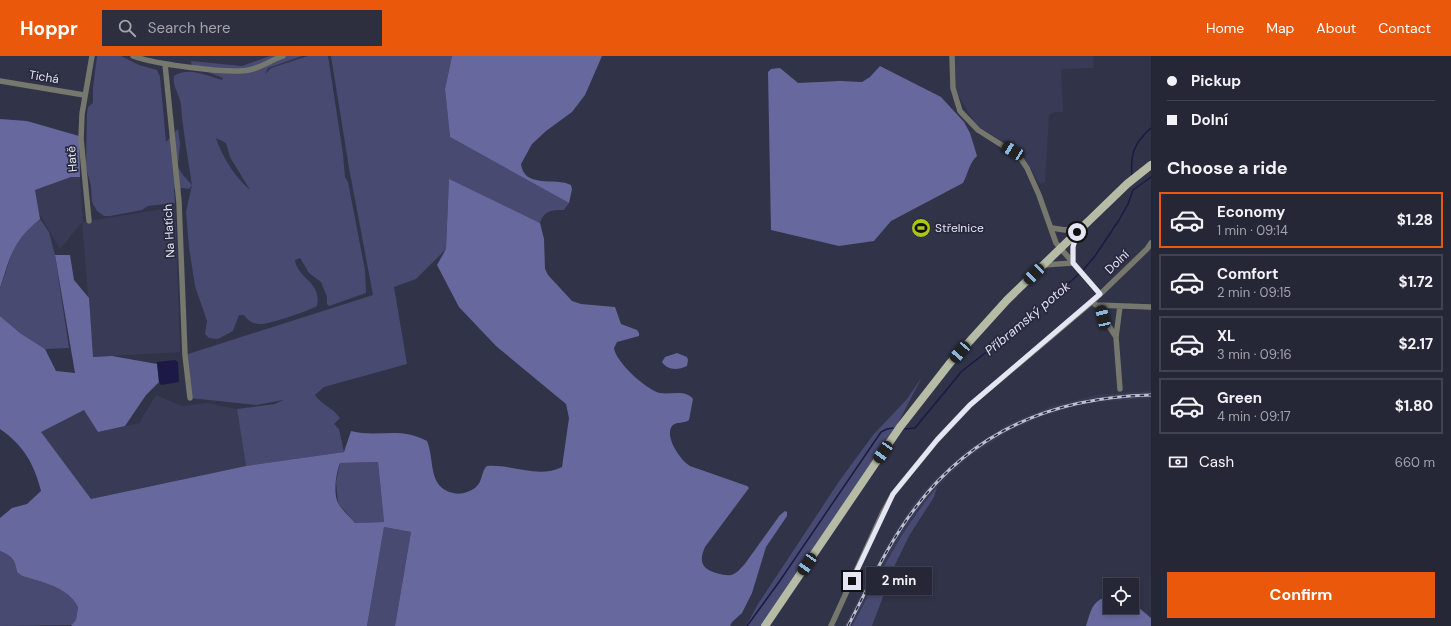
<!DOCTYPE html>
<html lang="en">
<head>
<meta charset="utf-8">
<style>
  body { margin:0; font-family:"DM Sans",sans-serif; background:#2d2e3e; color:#f1f3f6; height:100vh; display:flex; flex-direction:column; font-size:15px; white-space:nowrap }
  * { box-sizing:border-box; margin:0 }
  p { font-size:13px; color:#a3a5ad }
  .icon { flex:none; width:22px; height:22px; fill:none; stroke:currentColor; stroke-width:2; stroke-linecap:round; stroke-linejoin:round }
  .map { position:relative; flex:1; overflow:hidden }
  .side { display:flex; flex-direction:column; background:#252636; width:300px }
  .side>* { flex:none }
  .banner { display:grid; align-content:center; height:88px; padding:0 16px; background:#252636 }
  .controls { position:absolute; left:1103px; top:522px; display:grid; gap:8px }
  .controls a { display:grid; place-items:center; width:36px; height:36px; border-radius:0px; background:#252636; box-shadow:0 2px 6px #0003,0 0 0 1px #424351; font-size:20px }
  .end { position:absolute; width:18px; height:18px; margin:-9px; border:5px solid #e4e6f4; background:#111; box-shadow:0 0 0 2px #111 }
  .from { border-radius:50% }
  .bubble { position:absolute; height:28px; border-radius:0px; background:#252636; box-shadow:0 2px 6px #0003,0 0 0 1px #424351; font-size:13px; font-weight:700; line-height:28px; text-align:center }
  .car { position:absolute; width:12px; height:24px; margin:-12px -6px; border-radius:5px; box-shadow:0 0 3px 1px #0007; background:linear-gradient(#222 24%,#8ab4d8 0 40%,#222 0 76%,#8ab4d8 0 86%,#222 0) }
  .banner b { display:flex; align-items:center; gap:14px; height:38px; font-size:15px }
  .banner b+b { border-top:1px solid #424351 }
  .banner i { width:10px; height:10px; background:#f1f3f6 }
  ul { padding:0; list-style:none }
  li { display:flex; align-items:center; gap:12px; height:56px; margin:0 8px 6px; padding:0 8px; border:2px solid #424351; border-radius:0px }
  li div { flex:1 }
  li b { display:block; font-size:15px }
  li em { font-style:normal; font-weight:700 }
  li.selected { border-color:#ea580c }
  li>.icon { width:36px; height:36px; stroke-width:1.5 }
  h2 { padding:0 16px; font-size:18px; line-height:48px }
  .pay { display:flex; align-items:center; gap:10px; height:44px; padding:0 16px; font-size:15px }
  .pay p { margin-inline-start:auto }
  .action { display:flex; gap:8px; margin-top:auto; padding:8px 16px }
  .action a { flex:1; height:46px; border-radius:0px; background:#ea580c; color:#fff; font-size:16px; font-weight:700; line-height:46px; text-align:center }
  header { display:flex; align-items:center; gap:24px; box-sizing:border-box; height:56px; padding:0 20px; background:#ea580c; color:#fff }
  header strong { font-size:19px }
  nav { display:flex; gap:22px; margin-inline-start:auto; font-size:14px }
  .search { width:280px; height:36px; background:#2d2e3e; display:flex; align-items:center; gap:10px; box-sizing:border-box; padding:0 14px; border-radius:0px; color:#a3a5ad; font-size:15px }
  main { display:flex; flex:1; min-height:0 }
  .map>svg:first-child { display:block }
  .built { fill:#393b56 }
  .green { fill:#484a72; fill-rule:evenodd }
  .forest { fill:#67699e; fill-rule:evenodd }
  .water { fill:#1c1947 }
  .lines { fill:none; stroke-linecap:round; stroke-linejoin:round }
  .stream { stroke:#1c1947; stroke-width:1.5 }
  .minor { stroke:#76786d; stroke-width:5.5 }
  .primary { stroke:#b6bba5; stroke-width:8 }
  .rail-casing { stroke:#bec0d0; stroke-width:3 }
  .rail { stroke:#28293d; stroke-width:1.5; stroke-dasharray:4.5; stroke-linecap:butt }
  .route { stroke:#e4e6f4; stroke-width:5 }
  .labels { text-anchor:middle; stroke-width:3.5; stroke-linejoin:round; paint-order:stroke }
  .street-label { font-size:12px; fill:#e4e6f4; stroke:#28293d }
  .poi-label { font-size:12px; fill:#e4e6f4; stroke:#28293d; text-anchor:start }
  .water-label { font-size:13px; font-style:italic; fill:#e1e2f3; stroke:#28293d }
</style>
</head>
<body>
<header>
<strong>Hoppr</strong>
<div class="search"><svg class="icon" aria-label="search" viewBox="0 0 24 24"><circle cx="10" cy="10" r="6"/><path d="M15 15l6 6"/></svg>Search here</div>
<nav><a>Home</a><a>Map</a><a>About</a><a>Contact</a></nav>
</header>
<main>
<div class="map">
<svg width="1151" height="570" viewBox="0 0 1151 570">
  <rect width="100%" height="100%" fill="#313348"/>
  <!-- built -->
  <path class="built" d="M955 0H1093L1094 3 1093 12 1061 13 1063 56H1055L1049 59 1045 126 1040 128 1014 84 1004 86 976 69 956 35Z
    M71 121H80L83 166 175 151 180 296 93 301 82 166 60 193 39 157 35 134Z
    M1151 335V342L1098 346 1069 352 1040 361 1011 374 970 400 937 431 918 454 888 502 852 570H844L894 477 912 450 932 426 966 395 1008 368 1052 350 1097 339Z
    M156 339 182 350 207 347 237 353 246 410 91 443 40 376 84 354 98 376 139 367Z"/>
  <!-- green -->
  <path class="green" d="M97 0H121L139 9 157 14 160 21 166 86 178 73 180 88 178 111 183 119 192 129C188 102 183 76 181 49 180 39 172 31 174 20 188 10 208 20 222 24L223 22 192 10 191 5 242 10 270 0H302L268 12 265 18 271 12 308 0H328L343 98 345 121 348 126 365 214 366 237 329 250 327 248V241L321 226 309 217 300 202 295 204C298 224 322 225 317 250 311 254 267 269 260 268 253 268 248 265 244 259H239L233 275 218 283 209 282 205 278 207 265 195 230 189 191 186 156 192 129 189 133 183 132 174 133 175 147 148 150 142 154 110 160H104L97 155 92 146 91 130 86 111 87 58 88 51 93 47V32ZM216 82 226 87 230 101 250 134C235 121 222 101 216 82Z
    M331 0H452L445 33 450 81 569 147 564 154C552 154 544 154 540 167L449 124 446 193 416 223 394 231 407 308 324 331 315 339C322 349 333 352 340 362L334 368 339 373 344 396 246 410 237 353 275 348 283 344 256 349 190 342 185 299 373 239 349 112Z
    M40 163 49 176 55 199 69 292 45 293 20 277 0 260V233L14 191 24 176Z
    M922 321 897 369 762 570H746L758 548 840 424 873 379 907 343Z
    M378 406 384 466 355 467 338 447 336 426 340 407Z
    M937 431 934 441 909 480 895 509 872 570H852C878 522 901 473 937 431Z
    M384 471 411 476 395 570H367Z
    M0 495C12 500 15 503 17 516L22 520C42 526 68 531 78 551L76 564 72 569 0 570Z"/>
  <!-- forest -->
  <path class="forest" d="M452 0H602L585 39 572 56 546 75 532 88 521 108C524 133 555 121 571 129L572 133 569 147 450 81 445 33Z
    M880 10 941 41 964 66 970 77 977 100C969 107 968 118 963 127L891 165 874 185 839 190 771 174 768 16 771 13 780 12 798 27 840 25 862 26 870 21Z
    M0 63 27 65 79 80 80 121H71L35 134 40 163C12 186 11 199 0 232Z
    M449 123 540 167 544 183 545 213 548 219 572 245 581 248 615 251 621 268 637 274 639 277V280L617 286 614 292C615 305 646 334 660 337 670 339 686 333 693 343L689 364C684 368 676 365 672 370 664 381 681 405 690 410L747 430 749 432 705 491C699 504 701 513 716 517 720 518 727 520 731 519 736 518 740 513 744 509L780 459 785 455 787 456V460L766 491 752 537 742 557 732 566 730 570H395L411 476 384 471 367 570H71L76 564 78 551C68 531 42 526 22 520L17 516C15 503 12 500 0 495V462L12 452 27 448 41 435C34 407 23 389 0 373V260L20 277 45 293 56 315 75 317 55 199H70L74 224 89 242 93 301 112 300 157 308 159 326 146 339 125 370 98 376 84 354 41 376 91 443 246 410 344 396 351 375C379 382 399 370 427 385 435 403 427 431 453 437 461 439 470 436 476 431 483 425 481 415 487 410 512 408 538 423 562 411L569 362 566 348 496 290 459 251 437 209 446 193ZM378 406 384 466 355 467C350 461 342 454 338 447 333 437 336 417 340 407Z
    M677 297 687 301 688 304 687 310C678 314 668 315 662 306L665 301Z
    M1101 543H1110V551H1132V546L1151 562V570H1086C1089 561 1091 548 1101 543Z"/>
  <!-- water -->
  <path class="water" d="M175 304 178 306 179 326 161 329 159 326 157 306Z"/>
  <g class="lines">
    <!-- stream -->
    <path class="stream" d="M1132 121C1130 98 1134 87 1151 72
      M1083 214 1095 200 1119 164 1128 148 1133 134 1151 121
      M905 373 915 372 962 315 1024 267 1080 217
      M747 570 779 526 881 376 887 373 893 372"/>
    <!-- minor -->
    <path class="minor" d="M133 0C153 8 228 18 249 14 261 12 271 4 283 0
      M952 0 953 32 960 55 978 74 1019 100 1027 112 1039 139 1056 187 1100 238
      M165 8 179 146 185 299 190 342
      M0 25 84 39
      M89 165 81 83 82 58 92 0
      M1052 172 1065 174 1081 171
      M1073 207V191L1076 178
      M1043 209 1073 207
      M1092 246 1096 249 1151 251
      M1100 250 1103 261 1116 281
      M1120 333 1116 281 1120 250
      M831 570 883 456 893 438 937 384 970 349 1092 246 1147 193 1151 187"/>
    <!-- primary -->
    <path class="primary" d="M765 570 900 371 950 307 1007 244 1127 128 1151 109"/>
    <defs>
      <path id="rail" d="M848 570C869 530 888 487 916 451 974 374 1056 341 1151 339"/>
    </defs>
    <!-- rail casing -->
    <use href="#rail" class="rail-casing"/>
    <!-- rail -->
    <use href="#rail" class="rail"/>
  </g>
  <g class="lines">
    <!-- route -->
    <path class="route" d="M852 525 893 438 937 384 970 349 1100 238 1073 207V191L1077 176"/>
  </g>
  <!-- icons -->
  <defs>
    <symbol id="stadium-disc" viewBox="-11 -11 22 22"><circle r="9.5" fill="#adc60f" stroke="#28293d"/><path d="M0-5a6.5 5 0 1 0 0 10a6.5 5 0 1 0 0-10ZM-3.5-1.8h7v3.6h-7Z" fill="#111"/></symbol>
  </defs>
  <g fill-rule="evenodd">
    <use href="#stadium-disc" x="910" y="161" width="22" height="22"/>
  </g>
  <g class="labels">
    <!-- street labels -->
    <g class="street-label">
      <text transform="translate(44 21) rotate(9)" y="4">Tichá</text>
      <text transform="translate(72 103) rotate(-94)" y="4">Hatě</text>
      <text transform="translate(169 175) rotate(-93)" y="4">Na Hatích</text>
      <text transform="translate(1117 206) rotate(-44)" y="4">Dolní</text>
    </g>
    <!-- poi labels -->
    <g class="poi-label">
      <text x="935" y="176">Střelnice</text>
    </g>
    <!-- water labels -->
    <g class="water-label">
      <text transform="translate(1027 262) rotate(-40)" y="5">Příbramský potok</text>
    </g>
  </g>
</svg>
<div class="controls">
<a><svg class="icon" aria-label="locate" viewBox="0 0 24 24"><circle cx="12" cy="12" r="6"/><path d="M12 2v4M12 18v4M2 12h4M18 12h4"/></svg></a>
</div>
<i class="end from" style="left:1077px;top:176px"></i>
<i class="end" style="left:852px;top:525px"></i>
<div class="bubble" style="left:866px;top:511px;width:66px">2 min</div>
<i class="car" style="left:1013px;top:95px;rotate:301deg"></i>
<i class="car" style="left:1034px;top:218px;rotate:225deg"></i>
<i class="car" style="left:1103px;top:261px;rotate:347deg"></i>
<i class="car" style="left:960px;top:296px;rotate:221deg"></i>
<i class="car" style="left:883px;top:396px;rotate:215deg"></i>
<i class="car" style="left:807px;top:508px;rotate:214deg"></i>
</div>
<section class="side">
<div class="banner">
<b><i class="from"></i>Pickup</b>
<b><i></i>Dolní</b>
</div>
<h2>Choose a ride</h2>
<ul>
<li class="selected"><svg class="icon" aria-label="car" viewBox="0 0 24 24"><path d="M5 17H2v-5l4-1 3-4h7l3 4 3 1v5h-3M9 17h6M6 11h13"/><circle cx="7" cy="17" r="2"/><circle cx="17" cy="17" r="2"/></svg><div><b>Economy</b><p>1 min · 09:14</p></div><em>$1.28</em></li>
<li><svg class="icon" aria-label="car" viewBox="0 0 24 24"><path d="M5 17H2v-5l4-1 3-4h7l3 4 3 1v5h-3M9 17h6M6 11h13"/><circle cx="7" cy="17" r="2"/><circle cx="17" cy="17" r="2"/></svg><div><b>Comfort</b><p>2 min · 09:15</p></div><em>$1.72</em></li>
<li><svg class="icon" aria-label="car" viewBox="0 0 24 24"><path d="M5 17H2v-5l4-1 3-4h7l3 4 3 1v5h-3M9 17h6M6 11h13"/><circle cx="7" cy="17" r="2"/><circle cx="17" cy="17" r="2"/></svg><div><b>XL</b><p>3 min · 09:16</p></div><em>$2.17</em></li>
<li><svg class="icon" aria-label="car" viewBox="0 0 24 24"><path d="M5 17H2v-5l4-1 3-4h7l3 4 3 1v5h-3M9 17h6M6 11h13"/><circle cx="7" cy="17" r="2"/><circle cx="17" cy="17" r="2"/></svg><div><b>Green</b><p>4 min · 09:17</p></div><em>$1.80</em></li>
</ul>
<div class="pay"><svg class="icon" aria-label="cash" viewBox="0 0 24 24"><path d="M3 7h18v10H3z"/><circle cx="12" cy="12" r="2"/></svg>Cash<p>660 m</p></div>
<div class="action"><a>Confirm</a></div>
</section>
</main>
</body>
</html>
